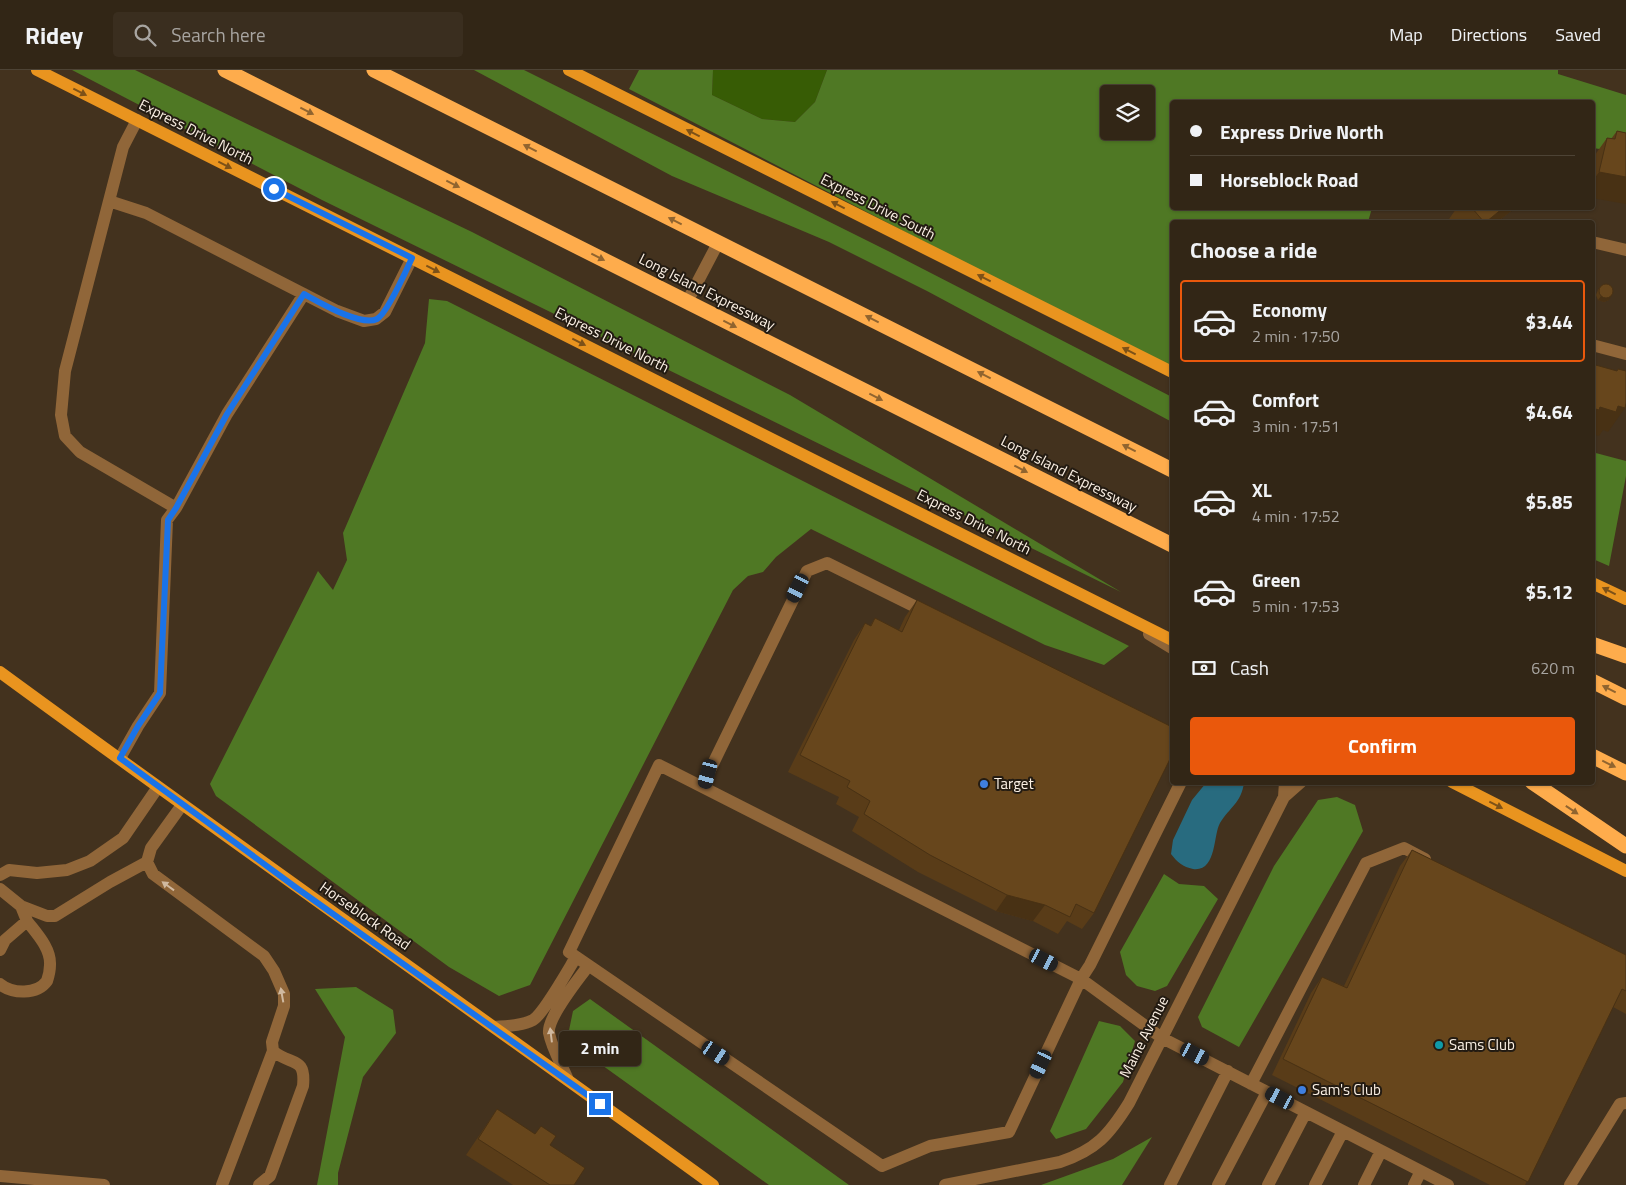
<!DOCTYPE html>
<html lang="en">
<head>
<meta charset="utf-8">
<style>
  body { margin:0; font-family:"Titillium Web",sans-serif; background:#3a2e1f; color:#f1f3f6; height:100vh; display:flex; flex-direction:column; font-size:19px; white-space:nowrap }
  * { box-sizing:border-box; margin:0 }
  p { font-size:16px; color:#a8a5a1 }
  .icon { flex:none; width:28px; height:28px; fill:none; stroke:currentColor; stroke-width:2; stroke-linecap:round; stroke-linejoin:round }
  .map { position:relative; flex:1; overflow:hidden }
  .sheet { position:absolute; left:1170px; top:150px; width:425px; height:565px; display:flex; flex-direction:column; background:#322616; border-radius:5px; box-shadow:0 1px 4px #0004,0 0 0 1px #4d4335 }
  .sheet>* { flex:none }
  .banner { position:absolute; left:1170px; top:30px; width:425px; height:110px; border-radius:5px; box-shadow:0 1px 4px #0004,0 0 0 1px #4d4335; display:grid; align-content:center; height:110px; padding:0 20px; background:#322616 }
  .buttons { position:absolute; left:1100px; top:15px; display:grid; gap:10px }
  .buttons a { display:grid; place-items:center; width:55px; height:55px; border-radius:5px; background:#322616; box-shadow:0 1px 4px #0004,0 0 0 1px #4d4335; font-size:25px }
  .end { position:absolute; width:22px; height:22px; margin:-11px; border:6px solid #1a73e8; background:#fff; box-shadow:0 0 0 2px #fff }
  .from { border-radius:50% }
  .bubble { position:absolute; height:35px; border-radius:5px; background:#322616; box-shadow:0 1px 4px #0004,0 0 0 1px #4d4335; font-size:16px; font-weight:700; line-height:35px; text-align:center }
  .car { position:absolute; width:15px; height:30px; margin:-15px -8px; border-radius:6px; box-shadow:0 0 4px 1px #0007; background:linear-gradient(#222 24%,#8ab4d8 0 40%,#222 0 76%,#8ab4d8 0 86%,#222 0) }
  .banner b { display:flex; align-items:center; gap:18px; height:48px; font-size:19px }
  .banner b+b { border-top:1px solid #4d4335 }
  .banner i { width:12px; height:12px; background:#f1f3f6 }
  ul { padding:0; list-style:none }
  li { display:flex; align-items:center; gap:15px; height:82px; margin:0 10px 8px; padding:0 10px; border:2px solid transparent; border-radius:5px }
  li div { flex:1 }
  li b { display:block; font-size:19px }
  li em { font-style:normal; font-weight:700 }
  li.on { border-color:#ea580c }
  li>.icon { width:45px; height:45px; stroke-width:1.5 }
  h2 { padding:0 20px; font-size:22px; line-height:60px }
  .pay { display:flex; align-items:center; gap:12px; height:55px; padding:0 20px; font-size:19px }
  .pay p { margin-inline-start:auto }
  .action { display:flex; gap:10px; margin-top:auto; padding:10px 20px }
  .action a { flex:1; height:58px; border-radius:5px; background:#ea580c; color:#fff; font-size:20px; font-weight:700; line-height:58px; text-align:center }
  header { display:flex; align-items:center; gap:30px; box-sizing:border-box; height:70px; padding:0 25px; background:#322616; border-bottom:1px solid #4d4335 }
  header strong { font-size:24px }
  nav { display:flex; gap:28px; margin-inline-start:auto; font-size:18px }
  .search { width:350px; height:45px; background:#3a2e1f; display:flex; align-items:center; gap:12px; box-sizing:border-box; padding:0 18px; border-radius:5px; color:#a8a5a1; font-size:19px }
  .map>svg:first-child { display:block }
  .green { fill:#375c05 }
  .forest { fill:#4f7824; fill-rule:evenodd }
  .water { fill:#286b7f }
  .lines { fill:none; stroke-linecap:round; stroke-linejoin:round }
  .minor { stroke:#906639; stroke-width:12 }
  .major { stroke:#e9941f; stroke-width:12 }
  .highway { stroke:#feac4c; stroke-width:15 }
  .wall { fill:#593c18 }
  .shaded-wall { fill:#483114 }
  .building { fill:#67461c; stroke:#483114 }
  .oneway { fill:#7c5118 }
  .oneway2 { fill:#90642f }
  .oneway3 { fill:#d0b9a0 }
  .route { stroke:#1a73e8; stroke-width:6 }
  .shop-dot { fill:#3f7fe0; stroke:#231b12; stroke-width:2 }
  .culture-dot { fill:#0f9aa8; stroke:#231b12; stroke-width:2 }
  .labels { text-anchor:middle; stroke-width:4; stroke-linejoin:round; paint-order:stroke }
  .street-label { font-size:15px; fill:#fbf0e4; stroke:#231b12 }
  .poi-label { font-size:15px; fill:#fbf0e4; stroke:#231b12; text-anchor:start }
</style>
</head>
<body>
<header>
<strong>Ridey</strong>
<div class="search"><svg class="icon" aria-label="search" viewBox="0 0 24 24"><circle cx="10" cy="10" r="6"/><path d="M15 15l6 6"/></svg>Search here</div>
<nav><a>Map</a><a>Directions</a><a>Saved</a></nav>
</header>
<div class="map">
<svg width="1626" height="1115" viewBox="0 0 1626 1115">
  <rect width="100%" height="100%" fill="#43321e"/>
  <!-- green -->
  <path class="green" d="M713 0H827L815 32 795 52 762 49 712 25Z"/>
  <!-- forest -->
  <path class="forest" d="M72 0H135L472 162 790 325 1121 522 322 130Z
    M474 0H524L890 182 1172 327V352L927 221 829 172 672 106Z
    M639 0H713L712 25 762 49 795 52 815 32 827 0H1558V4L1626 25V83L1593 78 1592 32H1172V138H1372L1368 152H1172V300L629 19ZM1109 24H1146V61H1109Z
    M429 229 447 231 1129 576 1104 595 1045 575 811 459 776 487 763 502 748 506 733 520 530 915 499 926 449 897 216 726 210 714 318 501 333 520 347 490 343 463 425 273Z
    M1592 382 1626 391V406L1609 496 1593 489Z
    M1337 727 1355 735 1363 761 1239 977 1202 957 1198 947 1274 796 1318 730Z
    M1164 804 1179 814 1204 816 1218 829 1167 916 1155 921 1137 916 1126 905 1120 882Z
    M356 917 393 940 396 963 363 1007 338 1103V1115H317L345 967 315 919Z
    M590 929 849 1115H769L567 970 573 941Z
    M1099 951 1120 956 1135 971 1123 1012 1086 1059 1056 1069 1050 1061Z
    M1152 1067 1122 1115H1041L1113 1089Z"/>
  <!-- water -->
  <path class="water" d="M1206 713H1244C1241 733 1230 737 1220 753 1213 765 1217 802 1193 799 1183 797 1177 792 1171 784L1173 770 1192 730Z"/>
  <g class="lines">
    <!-- minor -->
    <path class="minor" d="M109 131 146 143 337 241 364 251 376 249 385 242 412 188
      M1592 172 1626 180
      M687 232 718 173
      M1592 275 1626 284
      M176 438 227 344 304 224
      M1149 564 1172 578
      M120 688 138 656 160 623 167 450 176 438 80 382 65 366 61 345 65 301 123 77 137 50
      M1181 712 1090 895 1081 909 1009 1062 930 1076 882 1096 569 882 659 695 1081 909 1162 968 1448 1115
      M704 717 708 704 807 501 827 493 928 543
      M1284 727 1301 712
      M182 735 151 778 147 792 153 804 264 886 274 901 284 924V936L272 972 273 981C291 996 306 986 303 1016L270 1106 259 1115
      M0 805 9 800 37 803 67 800 90 791 123 768 158 717
      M0 819 21 836 27 851 5 870 0 880
      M21 836 47 846H55L110 812 147 792
      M0 914C12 924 37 925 47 911 48 908 50 899 50 895 51 878 36 863 27 851
      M494 957C506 956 522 956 533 950 544 943 568 900 576 887
      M568 1010C562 995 552 979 549 963 547 947 579 909 588 896
      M1251 1014 1366 793 1404 778 1425 789
      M0 1106 104 1115
      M222 1115 273 981
      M945 1115 1060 1092C1096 1080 1109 1065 1129 1033L1284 727 1285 712
      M1170 1115 1228 1001
      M1218 1115 1267 1022
      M1268 1115 1306 1042
      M1315 1115 1343 1061
      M1364 1115 1381 1081
      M1414 1115 1421 1101
      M1570 1115 1620 1034 1626 1033"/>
    <!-- major -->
    <path class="major" d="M37 0 1172 570
      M569 0 1172 302
      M1592 513 1626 529
      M0 602C236 775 476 943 713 1115
      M1452 712 1626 801"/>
    <!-- highway -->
    <path class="highway" d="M225 0 1172 475
      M374 0 1172 400
      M1592 574 1626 586
      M1592 611 1626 628
      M1592 686 1626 703
      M1532 712 1626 776"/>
  </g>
  <!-- wall -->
  <path class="wall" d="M1617 61 1626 63 1592 128V89L1607 68 1611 69Z
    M1455 138H1515L1497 152H1447L1456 139Z
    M1601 216 1609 230 1604 232 1598 230 1596 225 1598 220Z
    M917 530 1094 843 1082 859 1067 851 1058 864 1033 851 996 841 918 802 852 761 859 747 836 734 839 727 788 702 854 570 865 553 870 556 875 548 899 560 905 547Z
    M1412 780 1626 885V944L1613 937 1525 1115H1490L1272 1005 1311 923 1322 907 1344 916 1400 796Z
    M497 1039 550 1075 574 1115H513L466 1085Z"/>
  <!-- shaded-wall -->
  <path class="shaded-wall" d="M1599 102 1626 107V134L1592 128V112Z
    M1503 138H1515L1497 152H1486Z
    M1612 225 1609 230 1604 232 1598 230 1601 226Z
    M1618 336 1625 338 1608 362 1603 360 1599 366 1592 364V338Z
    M1007 825 1045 835 1033 851 996 841Z"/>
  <!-- building -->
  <path class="building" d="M1617 61 1626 63V107L1599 102 1607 68 1615 69Z
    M1472 138H1503L1486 152H1484Z
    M1599 221a7 7 0 1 1 14 0a7 7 0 1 1-14 0Z
    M1592 294 1617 301 1618 299 1626 301V333L1625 338 1618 336 1616 342 1600 337 1599 340 1592 338Z
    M917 530 1172 657V685L1094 843 1076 834 1070 847 1045 835 1007 825 930 785 864 744 870 731 847 717 850 711 800 685 865 553 871 556 875 548 902 562Z
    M1412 780 1626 885V921L1622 919 1528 1112 1283 989 1322 907 1347 918Z
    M497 1039 535 1064 541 1056 556 1066 550 1075 585 1098 574 1115H550L478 1069Z"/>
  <!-- one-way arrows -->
  <defs><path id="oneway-solid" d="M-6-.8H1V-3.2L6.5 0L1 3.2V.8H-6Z" transform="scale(1.25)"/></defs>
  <g class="oneway">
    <use href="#oneway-solid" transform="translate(80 22) rotate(27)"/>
    <use href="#oneway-solid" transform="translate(693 63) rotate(-153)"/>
    <use href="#oneway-solid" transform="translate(225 95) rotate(27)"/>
    <use href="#oneway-solid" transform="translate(838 135) rotate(-153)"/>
    <use href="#oneway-solid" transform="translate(433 199) rotate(27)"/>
    <use href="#oneway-solid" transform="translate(984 208) rotate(-153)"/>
    <use href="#oneway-solid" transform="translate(579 272) rotate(27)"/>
    <use href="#oneway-solid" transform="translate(1129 281) rotate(-153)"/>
    <use href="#oneway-solid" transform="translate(1609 521) rotate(-153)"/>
    <use href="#oneway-solid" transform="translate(1496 735) rotate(27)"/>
  </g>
  <g class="oneway2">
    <use href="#oneway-solid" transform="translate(307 41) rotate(27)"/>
    <use href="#oneway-solid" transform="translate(530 78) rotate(-153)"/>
    <use href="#oneway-solid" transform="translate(453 114) rotate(27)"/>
    <use href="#oneway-solid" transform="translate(675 151) rotate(-153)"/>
    <use href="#oneway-solid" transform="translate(598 187) rotate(27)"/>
    <use href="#oneway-solid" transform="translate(872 249) rotate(-153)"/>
    <use href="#oneway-solid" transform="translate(730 254) rotate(27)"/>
    <use href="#oneway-solid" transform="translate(984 305) rotate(-153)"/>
    <use href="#oneway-solid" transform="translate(876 327) rotate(27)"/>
    <use href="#oneway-solid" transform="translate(1129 378) rotate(-153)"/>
    <use href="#oneway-solid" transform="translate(1021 399) rotate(27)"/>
    <use href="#oneway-solid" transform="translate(1609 619) rotate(-153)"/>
    <use href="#oneway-solid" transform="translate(1609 694) rotate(26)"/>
    <use href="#oneway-solid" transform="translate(1572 740) rotate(34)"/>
  </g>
  <g class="oneway3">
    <use href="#oneway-solid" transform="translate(168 816) rotate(-144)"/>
    <use href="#oneway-solid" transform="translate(282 925) rotate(-100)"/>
    <use href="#oneway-solid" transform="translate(551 965) rotate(-97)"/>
  </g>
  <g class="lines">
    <!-- route -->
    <path class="route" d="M274 119 412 188C406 201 387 244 377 249 361 257 319 232 304 224L227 344 176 438 168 450 160 623 138 656 120 688 298 819 600 1034"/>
  </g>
  <!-- markers -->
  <g class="shop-dot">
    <circle cx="984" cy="714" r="5"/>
    <circle cx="1302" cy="1020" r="5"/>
  </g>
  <circle class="culture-dot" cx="1439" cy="975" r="5"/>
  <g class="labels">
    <!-- street labels -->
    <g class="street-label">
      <text transform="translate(196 62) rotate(27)" y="5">Express Drive North</text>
      <text transform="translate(878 137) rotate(27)" y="5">Express Drive South</text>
      <text transform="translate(707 222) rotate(27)" y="5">Long Island Expressway</text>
      <text transform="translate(612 270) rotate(27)" y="5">Express Drive North</text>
      <text transform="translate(1069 404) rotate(27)" y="5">Long Island Expressway</text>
      <text transform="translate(974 452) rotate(27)" y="5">Express Drive North</text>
      <text transform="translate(365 846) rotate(35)" y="5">Horseblock Road</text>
      <text transform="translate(1144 967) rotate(-63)" y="5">Maine Avenue</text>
    </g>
    <!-- poi labels -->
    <g class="poi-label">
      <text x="994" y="719">Target</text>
      <text x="1449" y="980">Sams Club</text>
      <text x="1312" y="1025">Sam's Club</text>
    </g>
  </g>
</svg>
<div class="buttons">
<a><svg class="icon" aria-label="layers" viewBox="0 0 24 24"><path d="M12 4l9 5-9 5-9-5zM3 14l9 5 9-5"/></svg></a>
</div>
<i class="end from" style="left:274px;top:119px"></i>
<i class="end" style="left:600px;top:1034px"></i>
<div class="bubble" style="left:559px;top:961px;width:82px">2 min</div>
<i class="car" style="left:798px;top:518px;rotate:206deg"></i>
<i class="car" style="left:708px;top:704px;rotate:195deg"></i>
<i class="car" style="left:1044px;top:890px;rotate:117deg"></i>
<i class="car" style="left:716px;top:983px;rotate:124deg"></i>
<i class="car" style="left:1195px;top:984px;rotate:117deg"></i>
<i class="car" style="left:1041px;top:994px;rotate:205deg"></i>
<i class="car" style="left:1280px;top:1028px;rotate:297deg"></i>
<div class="banner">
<b><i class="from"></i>Express Drive North</b>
<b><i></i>Horseblock Road</b>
</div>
<section class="sheet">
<h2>Choose a ride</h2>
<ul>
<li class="on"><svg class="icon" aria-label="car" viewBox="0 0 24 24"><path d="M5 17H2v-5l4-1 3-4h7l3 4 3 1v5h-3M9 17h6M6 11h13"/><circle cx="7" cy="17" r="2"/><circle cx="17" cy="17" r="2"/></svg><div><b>Economy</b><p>2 min · 17:50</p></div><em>$3.44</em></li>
<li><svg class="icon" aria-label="car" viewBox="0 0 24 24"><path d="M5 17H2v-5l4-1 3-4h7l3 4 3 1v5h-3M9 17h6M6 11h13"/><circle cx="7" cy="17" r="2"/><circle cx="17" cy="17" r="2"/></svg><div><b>Comfort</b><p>3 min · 17:51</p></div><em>$4.64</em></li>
<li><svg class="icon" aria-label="car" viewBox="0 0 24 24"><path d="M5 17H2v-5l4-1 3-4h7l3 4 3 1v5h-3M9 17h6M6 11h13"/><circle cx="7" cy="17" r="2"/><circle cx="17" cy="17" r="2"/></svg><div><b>XL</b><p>4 min · 17:52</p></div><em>$5.85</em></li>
<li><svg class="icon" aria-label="car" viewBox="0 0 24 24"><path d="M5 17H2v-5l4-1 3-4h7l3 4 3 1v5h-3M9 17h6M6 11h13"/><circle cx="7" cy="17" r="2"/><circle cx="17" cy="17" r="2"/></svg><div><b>Green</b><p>5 min · 17:53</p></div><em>$5.12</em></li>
</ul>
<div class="pay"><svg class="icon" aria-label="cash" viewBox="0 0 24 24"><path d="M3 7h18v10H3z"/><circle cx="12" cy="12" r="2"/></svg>Cash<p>620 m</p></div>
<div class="action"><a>Confirm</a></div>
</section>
</div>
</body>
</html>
